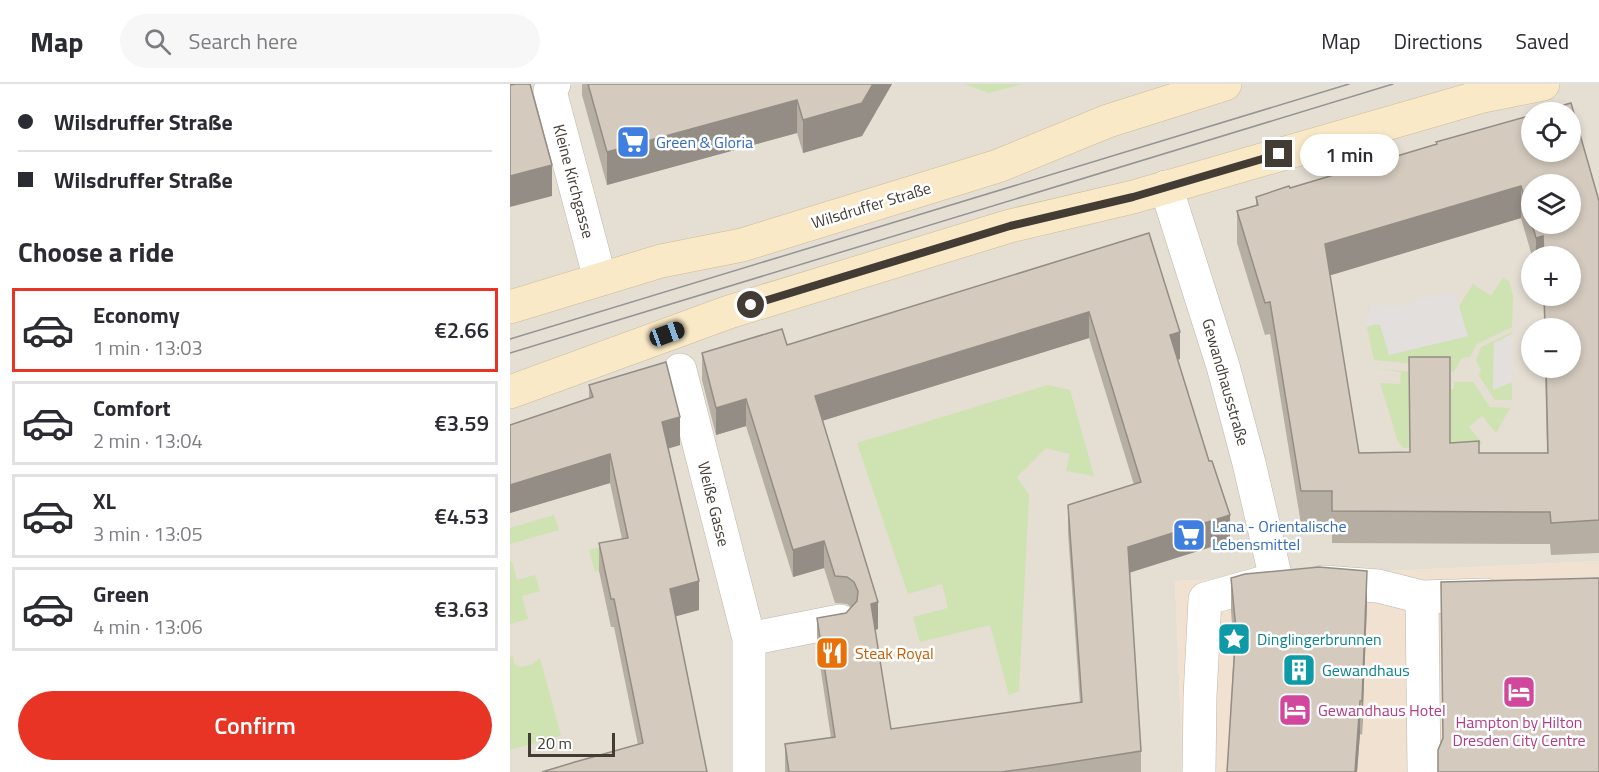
<!DOCTYPE html>
<html lang="en">
<head>
<meta charset="utf-8">
<style>
  body { margin:0; font-family:"Titillium Web",sans-serif; background:#f7f7f7; color:#2b2b33; height:100vh; display:flex; flex-direction:column; font-size:22px; white-space:nowrap }
  * { box-sizing:border-box; margin:0 }
  p { font-size:20px; color:#7c7c81 }
  .icon { flex:none; width:33px; height:33px; fill:none; stroke:currentColor; stroke-width:2; stroke-linecap:round; stroke-linejoin:round }
  .map { position:relative; flex:1; overflow:hidden }
  .panel { display:flex; flex-direction:column; background:#fff; width:510px }
  .panel>* { flex:none }
  .top-card { display:grid; align-content:center; height:132px; padding:0 18px; background:#fff }
  .tools { position:absolute; left:1011px; top:18px; display:grid; gap:12px }
  .tools a { display:grid; place-items:center; width:60px; height:60px; border-radius:50%; background:#fff; box-shadow:0 3px 9px #0003; font-size:30px }
  .scale { position:absolute; left:18px; bottom:15px; width:87px; box-sizing:border-box; padding-left:6px; border:3px solid #423c35; border-top:0; font-size:16px; line-height:21px; white-space:nowrap; color:#423c35; -webkit-text-stroke:4px #fff; paint-order:stroke }
  .end { position:absolute; width:27px; height:27px; margin:-14px; border:8px solid #423c35; background:#fff; box-shadow:0 0 0 3px #fff }
  .from { border-radius:50% }
  .bubble { position:absolute; height:42px; border-radius:21px; background:#fff; box-shadow:0 3px 9px #0003; font-size:20px; font-weight:600; line-height:42px; text-align:center }
  .car { position:absolute; width:18px; height:36px; margin:-18px -9px; border-radius:8px; box-shadow:0 0 4px 2px #0007; background:linear-gradient(#222 24%,#8ab4d8 0 40%,#222 0 76%,#8ab4d8 0 86%,#222 0) }
  .top-card b { display:flex; align-items:center; gap:21px; height:57px; font-size:22px }
  .top-card b+b { border-top:2px solid #e1e1e2 }
  .top-card i { width:15px; height:15px; background:#2b2b33 }
  ul { padding:0; list-style:none }
  li { display:flex; align-items:center; gap:18px; height:84px; margin:0 12px 9px; padding:0 6px; border:3px solid #e1e1e2; border-radius:0px }
  li div { flex:1 }
  li b { display:block; font-size:22px }
  li em { font-style:normal; font-weight:600 }
  li.current { border-color:#e73425 }
  li>.icon { width:54px; height:54px; stroke-width:1.5 }
  h2 { padding:0 18px; font-size:27px; line-height:72px }
  .primary-button { display:flex; gap:12px; margin-top:auto; padding:12px 18px }
  .primary-button a { flex:1; height:69px; border-radius:36px; background:#e73425; color:#fff; font-size:24px; font-weight:600; line-height:69px; text-align:center }
  header { display:flex; align-items:center; gap:36px; box-sizing:border-box; height:84px; padding:0 30px; background:#fff; border-bottom:2px solid #e1e1e2 }
  header strong { font-size:28px }
  nav { display:flex; gap:33px; margin-inline-start:auto; font-size:21px }
  .search { width:420px; height:54px; background:#f7f7f7; display:flex; align-items:center; gap:15px; box-sizing:border-box; padding:0 21px; border-radius:33px; color:#7c7c81; font-size:22px }
  main { display:flex; flex:1; min-height:0 }
  .map>svg:first-child { display:block }
  .residential { fill:#e4ded3; fill-rule:evenodd }
  .commercial { fill:#f1e1d1 }
  .green { fill:#cfe2b1 }
  .parking { fill:#e2dfdd }
  .lines { fill:none; stroke-linecap:round; stroke-linejoin:round }
  .street-casing { stroke:#beb6ab; stroke-width:34 }
  .secondary-casing { stroke:#cdbb98; stroke-width:34 }
  .street { stroke:#fff; stroke-width:33 }
  .secondary { stroke:#fae9c6; stroke-width:33 }
  .tram { stroke:#949494; stroke-width:1.5 }
  .wall { fill:#b6aea3; fill-rule:evenodd }
  .shaded-wall { fill:#948d85 }
  .building { fill:#d4cabe; stroke:#948d85; stroke-width:1.5; fill-rule:evenodd }
  .route { stroke:#423c35; stroke-width:8 }
  .labels { text-anchor:middle; stroke-width:5; stroke-linejoin:round; paint-order:stroke }
  .shop-label { font-size:16px; fill:#366cbe; stroke:#fff; text-anchor:start }
  .street-label { font-size:16px; fill:#423c35; stroke:#fff }
  .culture-label { font-size:16px; fill:#0d838f; stroke:#fff; text-anchor:start }
  .food-label { font-size:16px; fill:#c56008; stroke:#fff; text-anchor:start }
  .hotel-label { font-size:16px; fill:#b23c85; stroke:#fff; text-anchor:start }
</style>
</head>
<body>
<header>
<strong>Map</strong>
<div class="search"><svg class="icon" aria-label="search" viewBox="0 0 24 24"><circle cx="10" cy="10" r="6"/><path d="M15 15l6 6"/></svg>Search here</div>
<nav><a>Map</a><a>Directions</a><a>Saved</a></nav>
</header>
<main>
<section class="panel">
<div class="top-card">
<b><i class="from"></i>Wilsdruffer Straße</b>
<b><i></i>Wilsdruffer Straße</b>
</div>
<h2>Choose a ride</h2>
<ul>
<li class="current"><svg class="icon" aria-label="car" viewBox="0 0 24 24"><path d="M5 17H2v-5l4-1 3-4h7l3 4 3 1v5h-3M9 17h6M6 11h13"/><circle cx="7" cy="17" r="2"/><circle cx="17" cy="17" r="2"/></svg><div><b>Economy</b><p>1 min · 13:03</p></div><em>€2.66</em></li>
<li><svg class="icon" aria-label="car" viewBox="0 0 24 24"><path d="M5 17H2v-5l4-1 3-4h7l3 4 3 1v5h-3M9 17h6M6 11h13"/><circle cx="7" cy="17" r="2"/><circle cx="17" cy="17" r="2"/></svg><div><b>Comfort</b><p>2 min · 13:04</p></div><em>€3.59</em></li>
<li><svg class="icon" aria-label="car" viewBox="0 0 24 24"><path d="M5 17H2v-5l4-1 3-4h7l3 4 3 1v5h-3M9 17h6M6 11h13"/><circle cx="7" cy="17" r="2"/><circle cx="17" cy="17" r="2"/></svg><div><b>XL</b><p>3 min · 13:05</p></div><em>€4.53</em></li>
<li><svg class="icon" aria-label="car" viewBox="0 0 24 24"><path d="M5 17H2v-5l4-1 3-4h7l3 4 3 1v5h-3M9 17h6M6 11h13"/><circle cx="7" cy="17" r="2"/><circle cx="17" cy="17" r="2"/></svg><div><b>Green</b><p>4 min · 13:06</p></div><em>€3.63</em></li>
</ul>
<div class="primary-button"><a>Confirm</a></div>
</section>
<div class="map">
<svg width="1089" height="688" viewBox="0 0 1089 688">
  <rect width="100%" height="100%" fill="#f1ece5"/>
  <!-- residential -->
  <path class="residential" d="M0 0H1089V477L665 497 673 688H0ZM1022 28H1060V68H1022ZM1022 100H1060V140H1022ZM1022 172H1060V212H1022ZM1022 244H1060V284H1022Z"/>
  <!-- commercial -->
  <path class="commercial" d="M1089 477V688H673L665 497Z"/>
  <!-- green -->
  <path class="green" d="M454 0H512L479 9Z
    M993 194 999 197 1003 212 1002 243 967 260 960 273C946 273 951 281 943 288L917 281 864 276 857 243 866 240 957 252 949 222 963 200 981 212Z
    M1002 248V250L984 259 983 305 1002 298V316H985L969 292 971 286 966 276 971 263Z
    M866 285 904 288 899 306V364H893L888 358 870 299 890 300 891 288Z
    M944 298H963L980 323 1000 324 986 349 972 332 959 343 973 360 940 364V305H944Z
    M538 301 560 306 584 392 556 387 560 370 536 364 507 393 519 411 509 607 499 611 480 541 410 558 403 533 438 524 432 500 398 510 347 359Z
    M44 431 49 446 0 460V444Z
    M113 457 89 487 85 488 79 466Z
    M0 477H2L7 496 25 491 30 507 12 512 18 535 0 540Z
    M3 572 4 580 11 583 21 581 30 574 51 652 0 666V573Z"/>
  <!-- parking -->
  <path class="parking" d="M942 208 947 216 958 252 879 271 870 241 862 240 857 243V231L861 220 888 222Z
    M1002 250V298L983 306 984 259Z"/>
  <g class="lines">
    <defs>
      <path id="street" d="M44 0 40 7 90 195
        M656 103 713 282 739 379 766 495 695 515 690 613 689 688
        M170 286 239 555V688
        M813 498 868 502 912 513 976 511
        M912 513 914 688
        M239 555 330 537"/>
      <path id="secondary" d="M0 223 151 177 232 161 488 82 598 37 715 0
        M0 308 219 228 500 142 623 113 973 12 1033 0"/>
    </defs>
    <!-- street casing -->
    <use href="#street" class="street-casing"/>
    <!-- secondary casing -->
    <use href="#secondary" class="secondary-casing"/>
    <!-- street -->
    <use href="#street" class="street"/>
    <!-- secondary -->
    <use href="#secondary" class="secondary"/>
    <!-- tram -->
    <path class="tram" d="M0 255 839 0
      M0 269 883 0"/>
  </g>
  <!-- wall -->
  <path class="wall" d="M72 0H382L352 52 293 69 287 49 97 101 72 11Z
    M926 58 1089 117V469L1041 471 1040 460 822 459V439L791 440 760 250 755 251 727 159V127L746 122V113L780 104 926 61ZM1022 100 1060 140H1022ZM1011 134 1022 172H1060V212H1034V244H1060V284H1035L1037 369H969L940 359 900 368 849 369 820 191Z
    M639 149 670 275 667 276 720 457 619 489 631 667V688H275V660L321 654 307 561V534L336 529 341 523 337 520 325 519 314 484 283 493 236 342 206 351 192 296V269L277 261ZM579 254 624 401 558 421V448L570 619 381 645 365 546 368 545 312 337Z
    M79 301 170 361 158 365 189 526 165 532 197 688 128 661 104 543H101L89 487V459L112 455 100 399 0 429V341L79 315Z
    M721 494 857 520 852 651 850 650 847 688H717L724 565 721 527Z"/>
  <!-- shaded-wall -->
  <path class="shaded-wall" d="M363 0H382L352 52 293 69V36Z
    M287 16V49L97 101V68Z
    M42 81V112L0 123V92Z
    M1011 102V134L815 193V160Z
    M1033 152V172H1026V154Z
    M579 228V254L305 339V312Z
    M670 248V275L660 278V251Z
    M236 315V342L206 351V324Z
    M170 333V361L152 366V338Z
    M100 370V399L0 429V401Z
    M720 431V457L618 489V463Z
    M314 457V484L283 493V466Z
    M857 487V520L852 651V617Z
    M189 497V526L160 534V505Z
    M368 518V545L361 547V520Z
    M850 617V650L847 688H845Z"/>
  <!-- building -->
  <path class="building" d="M6 0H20L42 81 0 92V1Z
    M78 0H363L352 19 293 36 287 16 97 68Z
    M1061 19 1089 117V436L1041 439 1040 428 822 427V407H791L760 218 755 219 727 127 748 121 746 113 779 102 780 104 827 90 927 60 926 58 1022 31V68H1060V28H1029ZM1022 100H1060V140H1022L1026 154 1033 152 1034 172H1060V212H1034L1035 244H1060V284H1036L1038 369H969V357L940 359V273H899L900 368 849 369 815 160 1011 102 1022 138Z
    M639 149 670 248 660 251 699 377H702L720 431 618 463 631 667 542 681 491 688H279L275 660 325 653 307 534 336 529 347 517 348 507 344 498 337 493 325 492 314 457 283 466 236 315 206 324 192 269 272 245 277 261ZM579 228 631 398 558 421 572 618 381 645 361 520 368 518 305 312Z
    M156 278 170 333 152 338 189 497 160 505 197 688H32L65 678 133 659 104 515H101L89 459 118 454 100 370 0 401V341L83 313 79 301Z
    M809 483 857 487 852 617H850L845 688H717L726 545 721 494 735 490Z
    M1089 494V688H928V666L933 654 931 498Z"/>
  <g class="lines">
    <!-- route -->
    <path class="route" d="M241 221 500 142 623 113 769 70"/>
  </g>
  <!-- icons -->
  <defs>
    <symbol id="supermarket-square" viewBox="-11 -11 22 22"><rect x="-9" y="-9" width="18" height="18" rx="4" fill="#3f7fe0" stroke="#fff"/><path d="M-6-5.5h2.5l.6 2H6L4.5 2H-2.5L-4.4-4H-6ZM-1.5 3.2a1.3 1.3 0 1 0 .1 0ZM3 3.2a1.3 1.3 0 1 0 .1 0Z" fill="#fff"/></symbol>
    <symbol id="sight-square" viewBox="-11 -11 22 22"><rect x="-9" y="-9" width="18" height="18" rx="4" fill="#0f9aa8" stroke="#fff"/><path d="M0-6L1.8-2.2L6-1.7L2.9 1.2L3.7 5.4L0 3.3L-3.7 5.4L-2.9 1.2L-6-1.7L-1.8-2.2Z" fill="#fff"/></symbol>
    <symbol id="restaurant-square" viewBox="-11 -11 22 22"><rect x="-9" y="-9" width="18" height="18" rx="4" fill="#e8710a" stroke="#fff"/><path d="M-5-6h1v4h1v-4h1v4h1v-4h1v5L-1.5 .5V6h-2V.5L-5-1ZM5-6V6H3V1.5H1.5Q1.5-4 5-6Z" fill="#fff"/></symbol>
    <symbol id="building-square" viewBox="-11 -11 22 22"><rect x="-9" y="-9" width="18" height="18" rx="4" fill="#0f9aa8" stroke="#fff"/><path d="M-4-6H4V6H1V3H-1V6H-4ZM-2.5-4.3h1.7v1.8h-1.7ZM.8-4.3h1.7v1.8H.8ZM-2.5-1h1.7V.8h-1.7ZM.8-1h1.7V.8H.8Z" fill="#fff"/></symbol>
    <symbol id="hotel-square" viewBox="-11 -11 22 22"><rect x="-9" y="-9" width="18" height="18" rx="4" fill="#d1479c" stroke="#fff"/><path d="M-6-4.5h1.5V1H6V5H4.5V3h-9V5H-6ZM-4 0a1.8 1.8 0 1 1 3.6 0ZM.5 0V-2.5h3Q6-2.5 6 0Z" fill="#fff"/></symbol>
  </defs>
  <g fill-rule="evenodd">
    <use href="#supermarket-square" x="104" y="39" width="38" height="38"/>
    <use href="#supermarket-square" x="660" y="432" width="38" height="38"/>
    <use href="#sight-square" x="705" y="536" width="38" height="38"/>
    <use href="#restaurant-square" x="303" y="550" width="38" height="38"/>
    <use href="#building-square" x="770" y="567" width="38" height="38"/>
    <use href="#hotel-square" x="990" y="589" width="38" height="38"/>
    <use href="#hotel-square" x="766" y="607" width="38" height="38"/>
  </g>
  <g class="labels">
    <!-- shop labels -->
    <g class="shop-label">
      <text x="146" y="64">Green &amp; Gloria</text>
      <text x="702" y="448">Lana - Orientalische<tspan x="702" dy="18">Lebensmittel</tspan></text>
    </g>
    <!-- street labels -->
    <g class="street-label">
      <text transform="translate(64 97) rotate(75)" y="6">Kleine Kirchgasse</text>
      <text transform="translate(361 121) rotate(-17)" y="6">Wilsdruffer Straße</text>
      <text transform="translate(716 298) rotate(74)" y="6">Gewandhausstraße</text>
      <text transform="translate(204 420) rotate(76)" y="6">Weiße Gasse</text>
    </g>
    <!-- culture labels -->
    <g class="culture-label">
      <text x="747" y="561">Dinglingerbrunnen</text>
      <text x="812" y="592">Gewandhaus</text>
    </g>
    <!-- food labels -->
    <g class="food-label">
      <text x="345" y="575">Steak Royal</text>
    </g>
    <!-- hotel labels -->
    <g class="hotel-label">
      <text x="808" y="632">Gewandhaus Hotel</text>
      <text x="1009" y="644" text-anchor="middle">Hampton by Hilton<tspan x="1009" dy="18">Dresden City Centre</tspan></text>
    </g>
  </g>
</svg>
<div class="tools">
<a><svg class="icon" aria-label="locate" viewBox="0 0 24 24"><circle cx="12" cy="12" r="6"/><path d="M12 2v4M12 18v4M2 12h4M18 12h4"/></svg></a>
<a><svg class="icon" aria-label="layers" viewBox="0 0 24 24"><path d="M12 4l9 5-9 5-9-5zM3 14l9 5 9-5"/></svg></a>
<a>+</a>
<a>−</a>
</div>
<div class="scale">20 m</div>
<i class="end from" style="left:241px;top:221px"></i>
<i class="end" style="left:769px;top:70px"></i>
<div class="bubble" style="left:790px;top:50px;width:99px">1 min</div>
<i class="car" style="left:157px;top:250px;rotate:70deg"></i>
</div>
</main>
</body>
</html>
